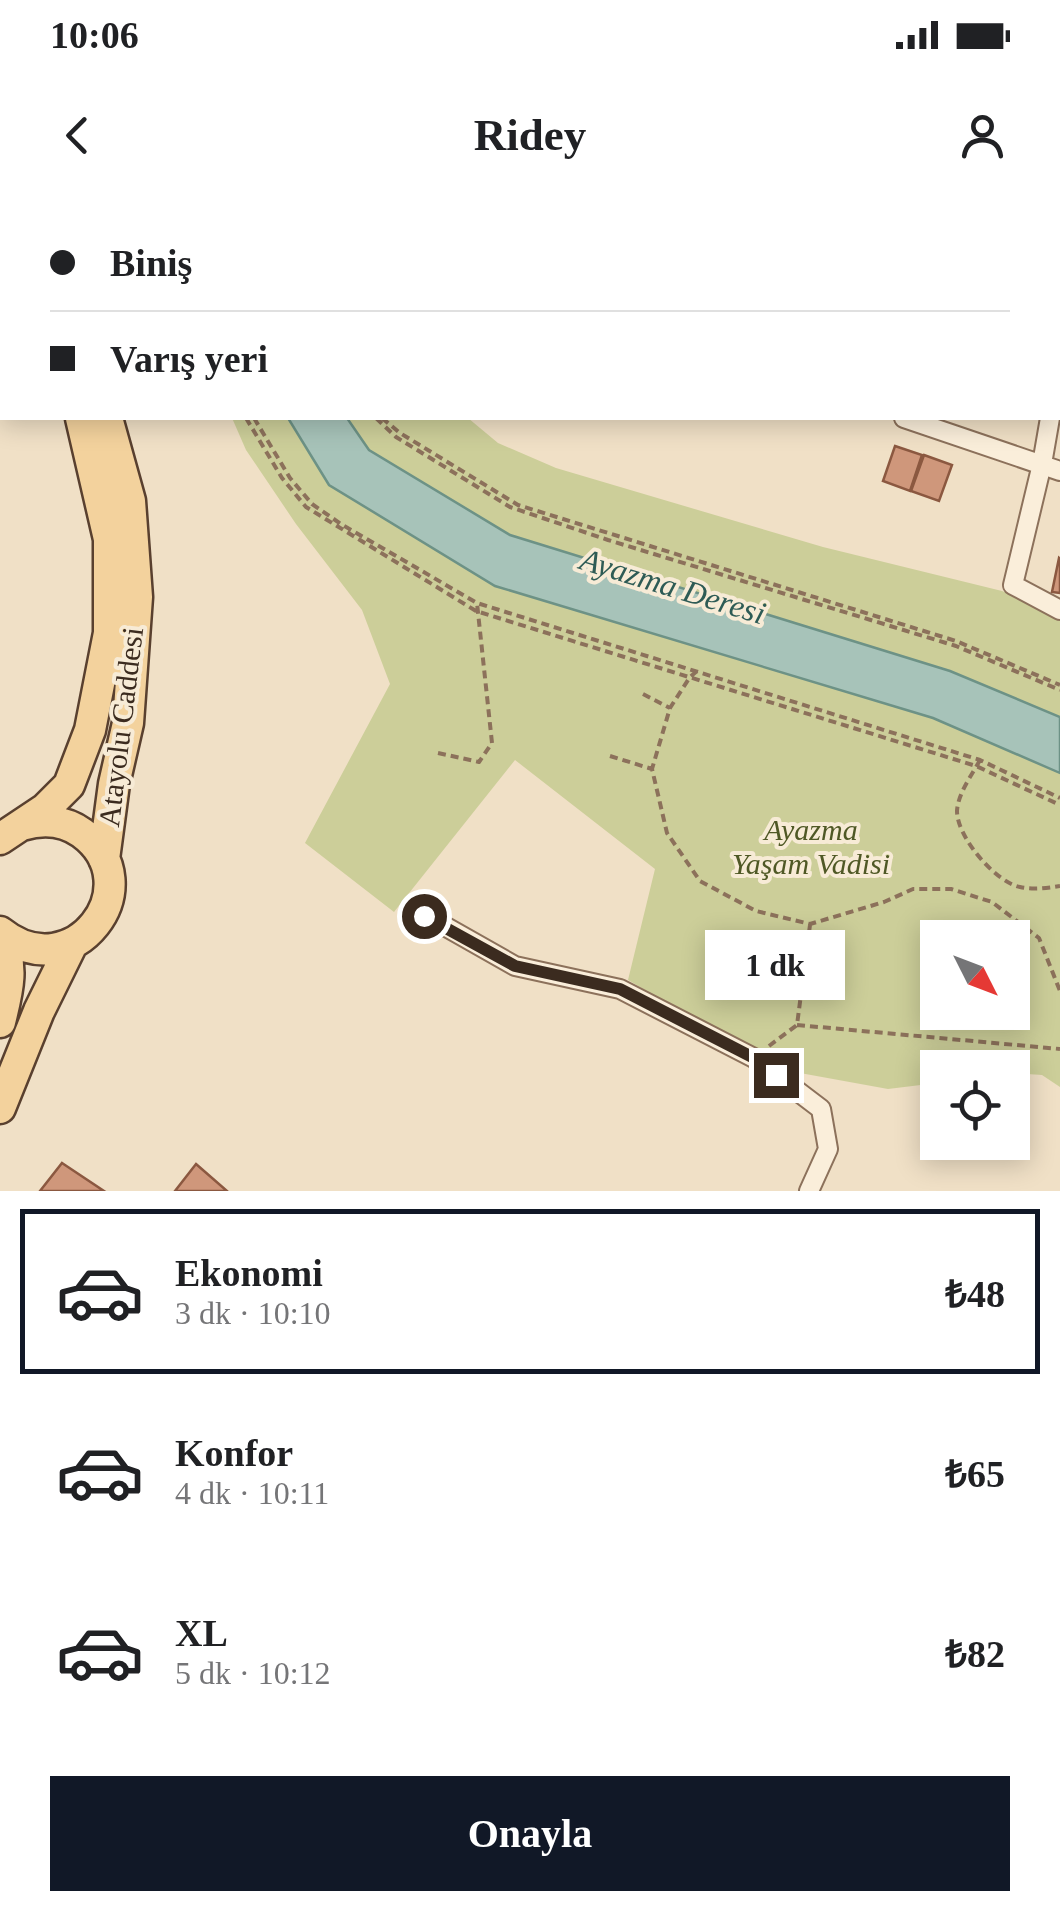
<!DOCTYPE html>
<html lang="tr">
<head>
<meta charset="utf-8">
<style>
  body { margin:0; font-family:Georgia,serif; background:#f2f2f2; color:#202124; height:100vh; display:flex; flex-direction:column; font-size:38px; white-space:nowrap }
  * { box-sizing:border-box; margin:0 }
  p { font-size:32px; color:#757577 }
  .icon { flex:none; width:55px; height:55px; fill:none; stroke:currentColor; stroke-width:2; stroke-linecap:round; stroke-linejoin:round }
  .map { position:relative; height:991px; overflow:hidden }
  .panel { display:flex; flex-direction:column; background:#fff; flex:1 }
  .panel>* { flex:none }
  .top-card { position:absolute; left:0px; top:0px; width:1060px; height:220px; box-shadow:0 5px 25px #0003; display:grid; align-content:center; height:220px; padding:0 50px; background:#fff }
  .needle { width:65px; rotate:132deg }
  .tools { position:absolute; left:920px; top:720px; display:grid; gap:20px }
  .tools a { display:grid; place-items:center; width:110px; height:110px; border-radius:0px; background:#fff; box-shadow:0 5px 25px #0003; font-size:50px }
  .end { position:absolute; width:45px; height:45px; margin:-22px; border:12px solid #3b2b1f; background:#fff; box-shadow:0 0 0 5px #fff }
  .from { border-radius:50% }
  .bubble { position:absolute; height:70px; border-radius:0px; background:#fff; box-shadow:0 5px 25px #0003; font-size:32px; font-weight:700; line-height:70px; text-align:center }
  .top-card b { display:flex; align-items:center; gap:35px; height:95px; font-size:38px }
  .top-card b+b { border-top:2px solid #e0e0e0 }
  .top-card i { width:25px; height:25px; background:#202124 }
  ul { padding:18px 0 0; list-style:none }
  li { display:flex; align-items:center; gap:30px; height:165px; margin:0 20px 15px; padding:0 30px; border:5px solid transparent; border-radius:0px }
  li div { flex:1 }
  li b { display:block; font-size:38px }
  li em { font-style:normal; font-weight:700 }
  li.selected { border-color:#111827 }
  li>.icon { width:90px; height:90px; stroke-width:1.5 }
  .action { display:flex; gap:20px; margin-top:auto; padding:20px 50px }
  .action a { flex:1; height:115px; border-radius:0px; background:#111827; color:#fff; font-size:40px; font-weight:700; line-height:115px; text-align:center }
  .status { display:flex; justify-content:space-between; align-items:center; height:70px; padding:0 50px; background:#fff; direction:ltr }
  .status svg { height:28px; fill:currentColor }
  header { display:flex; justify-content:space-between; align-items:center; height:130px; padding:0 50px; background:#fff; font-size:45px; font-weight:700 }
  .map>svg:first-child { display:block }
  .green { fill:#ccce99; fill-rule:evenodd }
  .water { fill:#a7c3b9; stroke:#6d9286; stroke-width:2.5 }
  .building { fill:#cf977b; stroke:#8b5840; stroke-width:2.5 }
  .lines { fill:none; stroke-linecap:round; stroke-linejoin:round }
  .street-casing { stroke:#8c715b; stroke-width:22 }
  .primary-casing { stroke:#59402f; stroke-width:35 }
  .path { stroke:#8c715b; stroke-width:4; stroke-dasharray:8 5; stroke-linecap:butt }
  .street { stroke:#faeeda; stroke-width:18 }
  .primary { stroke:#f3d29d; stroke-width:30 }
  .route { stroke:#3b2b1f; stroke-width:12 }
  .labels { text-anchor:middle; stroke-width:8; stroke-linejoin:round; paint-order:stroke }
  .street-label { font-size:30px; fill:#3b2b1f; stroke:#f7ebd6 }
  .park-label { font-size:30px; font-style:italic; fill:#4f5825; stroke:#f7ebd6 }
  .water-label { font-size:32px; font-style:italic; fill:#2e5b55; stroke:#f7ebd6 }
</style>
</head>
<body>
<div class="status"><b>10:06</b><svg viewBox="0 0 49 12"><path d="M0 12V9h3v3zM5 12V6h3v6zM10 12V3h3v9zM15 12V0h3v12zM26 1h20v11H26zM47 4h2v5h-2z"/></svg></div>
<header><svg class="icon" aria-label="back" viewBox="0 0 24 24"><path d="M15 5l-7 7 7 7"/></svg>Ridey<svg class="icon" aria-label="person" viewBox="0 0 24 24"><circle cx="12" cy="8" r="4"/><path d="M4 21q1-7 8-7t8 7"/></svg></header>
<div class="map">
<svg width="1060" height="991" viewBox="0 0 1060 991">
  <rect width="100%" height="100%" fill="#f0e0c6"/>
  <!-- green -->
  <path class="green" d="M232 218H288L329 285 933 518 1060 573V887L1042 875 1013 873 1012 868H938L937 883 888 889 800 873 754 858 710 828 628 780 655 669 515 560 394 712 305 643 390 484 362 410 296 324 246 250ZM938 738H1012V812H938Z
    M347 218H468L498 243 556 268 823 347 1002 391 1060 413V517L950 471 510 335 369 250Z"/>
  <!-- water -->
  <path class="water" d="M288 218H347L369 250 510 335 950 471 1060 517V573L933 518 495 386 329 285Z"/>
  <!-- building -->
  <path class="building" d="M564 0H612L611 2H563Z
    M636 0H674L673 2H635Z
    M724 0H766L765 2H728Z
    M1023 0H1060L1058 23V2H1023Z
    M895 246 922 255 910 291 883 281Z
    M924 255 952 265 939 301 911 291Z
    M1059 358 1060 359V393L1052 392Z
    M62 963 104 991H40Z
    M196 964 227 991H175Z"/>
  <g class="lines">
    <defs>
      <path id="street" d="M464 0 467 2
        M694 1 697 2
        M529 2 531 0
        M878 2V0
        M1058 134 1060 135
        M1058 176 1060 161
        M904 218 1060 271
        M1050 218 1042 264 1013 385 1060 410
        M425 715 515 766 620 789 754 858 821 909 828 949 809 991"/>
      <path id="primary" d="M17 0V2
        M43 0 44 2
        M0 639 45 609 69 585 90 530 109 433V339L81 218
        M104 659 114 584 128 523 137 397 130 301 107 218
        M0 732C73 791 153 685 82 633 64 620 42 619 22 625
        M0 739C15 765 7 793 0 822
        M0 908 39 811 72 744"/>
    </defs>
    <!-- street casing -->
    <use href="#street" class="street-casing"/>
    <!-- primary casing -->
    <use href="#primary" class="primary-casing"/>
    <!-- path -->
    <path class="path" d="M149 0 150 2
      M180 0 181 2
      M188 0V2
      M288 0V2
      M295 0 296 2
      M246 218 282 278 306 307 476 411 976 566 1060 605
      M254 218 290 278 312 304 341 324 477 403 980 560 1060 598
      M376 218 396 237 510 307 608 340 956 446 1060 490
      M382 218 400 233 518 305 956 441 1060 485
      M697 471 690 477 670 508 652 569 667 633 700 681 756 711 810 724 884 702 913 689H951L992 702 1039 738 1060 791
      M643 494 670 508
      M438 553 479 562 492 543 477 403
      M610 556 652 569
      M980 560C972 575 958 593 957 611 957 637 995 682 1020 687 1033 690 1047 688 1060 686
      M797 825 1060 849
      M769 846 797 825 810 725"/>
    <!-- street -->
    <use href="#street" class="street"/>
    <!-- primary -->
    <use href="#primary" class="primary"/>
  </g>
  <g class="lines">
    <!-- route -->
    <path class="route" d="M424 716 515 766 620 789 754 858 776 875"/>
  </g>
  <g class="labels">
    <!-- street labels -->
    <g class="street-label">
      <text transform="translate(121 527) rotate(-83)" y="10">Atayolu Caddesi</text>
    </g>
    <!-- park labels -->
    <g class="park-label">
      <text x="811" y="640">Ayazma<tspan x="811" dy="34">Yaşam Vadisi</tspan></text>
    </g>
    <!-- water labels -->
    <g class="water-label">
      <text transform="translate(673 386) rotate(17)" y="11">Ayazma Deresi</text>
    </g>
  </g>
</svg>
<div class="tools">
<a><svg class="needle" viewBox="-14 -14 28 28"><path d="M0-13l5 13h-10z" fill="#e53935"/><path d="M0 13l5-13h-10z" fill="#757577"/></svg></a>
<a><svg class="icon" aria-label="locate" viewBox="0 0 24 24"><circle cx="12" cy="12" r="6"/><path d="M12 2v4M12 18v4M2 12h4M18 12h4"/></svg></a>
</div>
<i class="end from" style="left:424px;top:716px"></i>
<i class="end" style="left:776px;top:875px"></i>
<div class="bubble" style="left:705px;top:730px;width:140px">1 dk</div>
<div class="top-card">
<b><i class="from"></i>Biniş</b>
<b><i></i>Varış yeri</b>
</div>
</div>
<section class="panel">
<ul>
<li class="selected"><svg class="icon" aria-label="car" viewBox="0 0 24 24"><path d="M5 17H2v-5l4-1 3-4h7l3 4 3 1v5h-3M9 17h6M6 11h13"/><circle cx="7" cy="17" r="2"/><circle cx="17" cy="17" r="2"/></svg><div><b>Ekonomi</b><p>3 dk · 10:10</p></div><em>₺48</em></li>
<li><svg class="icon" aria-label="car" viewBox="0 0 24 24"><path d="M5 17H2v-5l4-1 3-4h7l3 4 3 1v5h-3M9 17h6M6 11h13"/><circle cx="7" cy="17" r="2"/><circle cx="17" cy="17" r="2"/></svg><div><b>Konfor</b><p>4 dk · 10:11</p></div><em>₺65</em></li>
<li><svg class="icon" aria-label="car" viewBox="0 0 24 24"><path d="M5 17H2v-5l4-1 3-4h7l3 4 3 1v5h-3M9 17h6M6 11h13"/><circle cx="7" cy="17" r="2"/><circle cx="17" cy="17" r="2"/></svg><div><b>XL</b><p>5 dk · 10:12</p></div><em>₺82</em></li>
</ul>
<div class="action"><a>Onayla</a></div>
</section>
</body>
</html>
